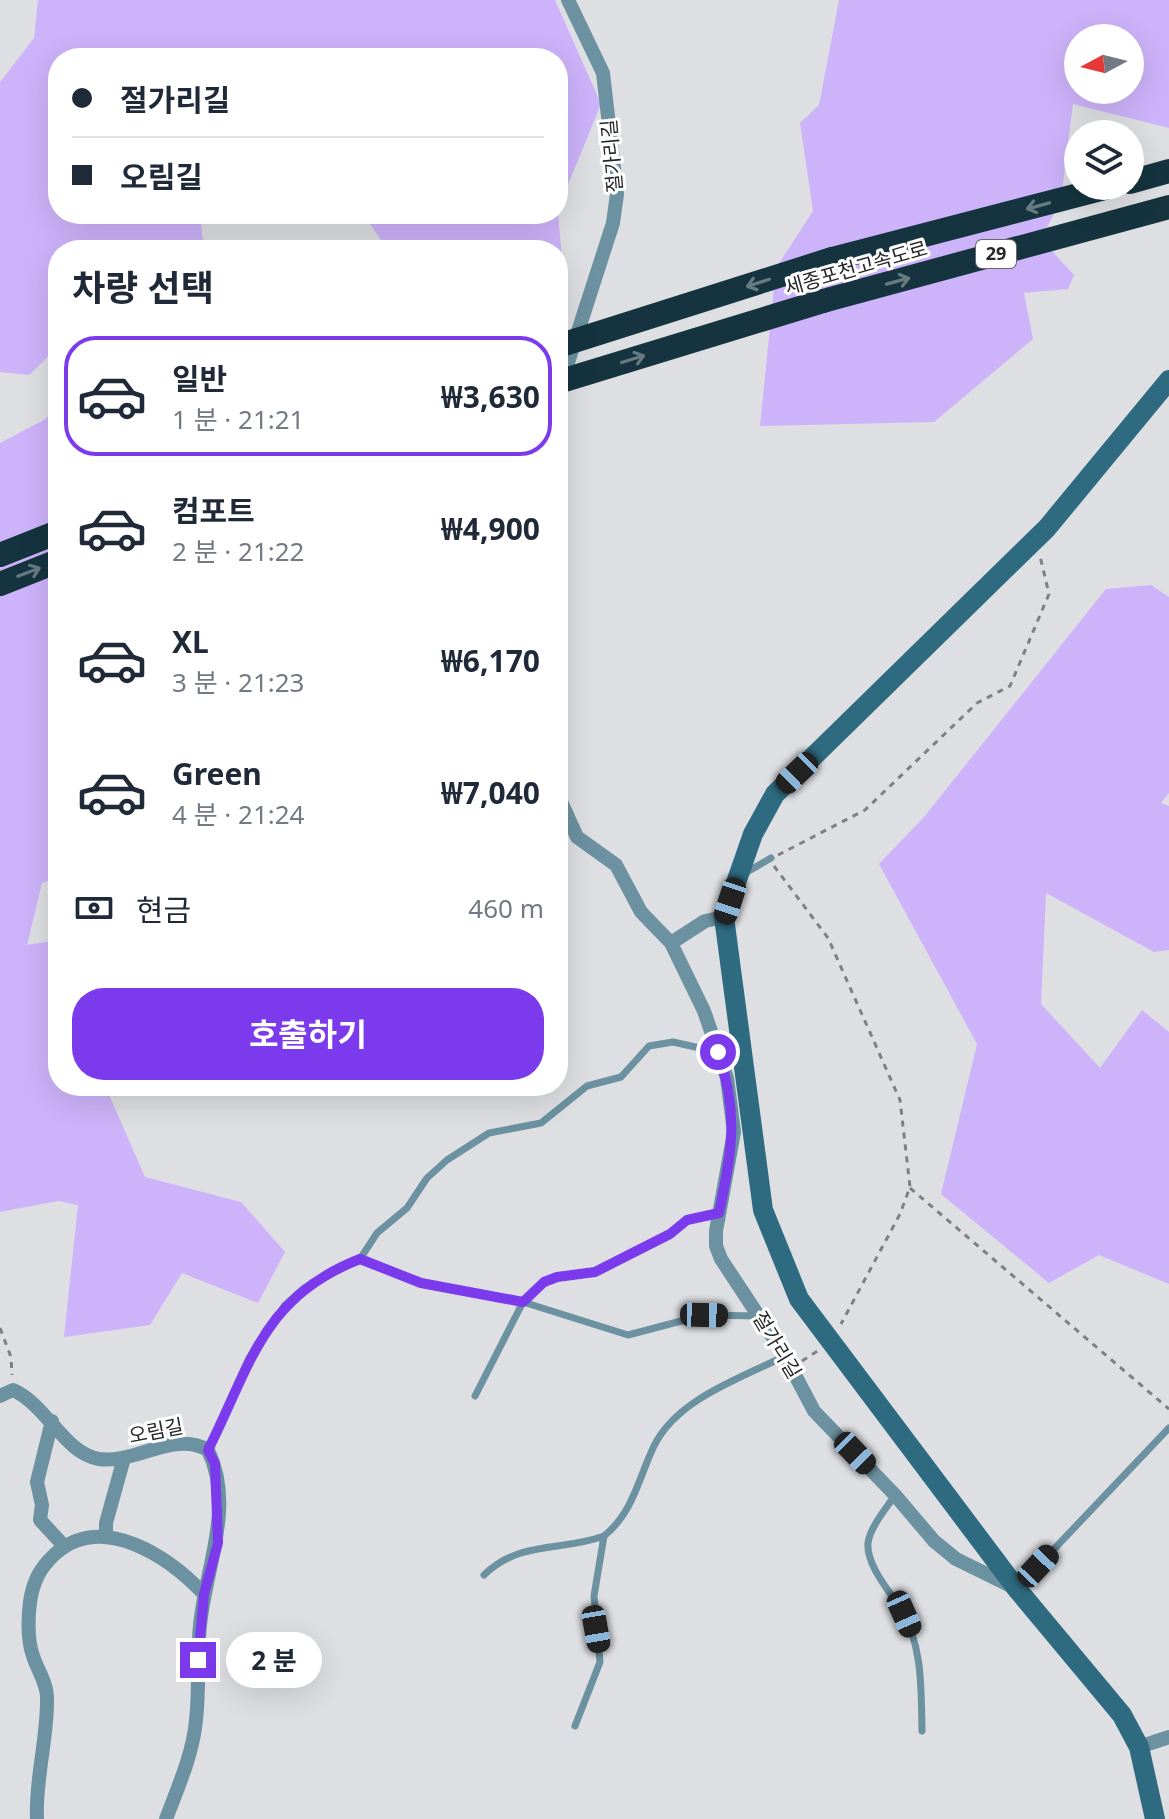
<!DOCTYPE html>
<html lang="ko">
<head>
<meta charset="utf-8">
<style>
  body { margin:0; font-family:"Noto Sans","Noto Sans KR",sans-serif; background:#f2f2f3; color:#1f2937; height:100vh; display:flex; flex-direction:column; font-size:30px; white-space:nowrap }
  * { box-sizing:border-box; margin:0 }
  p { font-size:26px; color:#747a83 }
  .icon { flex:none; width:44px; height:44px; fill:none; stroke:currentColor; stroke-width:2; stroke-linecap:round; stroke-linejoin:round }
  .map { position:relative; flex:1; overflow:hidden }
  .panel { position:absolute; left:48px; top:240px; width:520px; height:856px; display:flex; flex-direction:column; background:#fff; border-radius:32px; box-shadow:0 8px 32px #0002 }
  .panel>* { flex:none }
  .banner { position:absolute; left:48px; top:48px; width:520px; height:176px; border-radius:32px; box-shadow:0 8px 32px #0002; display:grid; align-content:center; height:176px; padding:0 24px; background:#fff }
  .needle { width:52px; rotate:263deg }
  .tools { position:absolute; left:1064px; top:24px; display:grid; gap:16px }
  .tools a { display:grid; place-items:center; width:80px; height:80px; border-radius:50%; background:#fff; box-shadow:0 8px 32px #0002; font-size:40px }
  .end { position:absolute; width:36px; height:36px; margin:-18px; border:10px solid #7c3aed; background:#fff; box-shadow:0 0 0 4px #fff }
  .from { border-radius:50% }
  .bubble { position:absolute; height:56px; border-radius:28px; background:#fff; box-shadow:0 8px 32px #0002; font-size:26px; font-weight:700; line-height:56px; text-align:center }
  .car { position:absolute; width:24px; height:48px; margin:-24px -12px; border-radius:10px; box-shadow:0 0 6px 2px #0007; background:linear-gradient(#222 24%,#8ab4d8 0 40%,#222 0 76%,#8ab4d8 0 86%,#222 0) }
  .banner b { display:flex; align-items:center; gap:28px; height:76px; font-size:30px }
  .banner b+b { border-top:2px solid #e0e1e3 }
  .banner i { width:20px; height:20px; background:#1f2937 }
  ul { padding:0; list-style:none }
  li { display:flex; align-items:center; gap:24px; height:120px; margin:0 16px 12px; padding:0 8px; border:4px solid transparent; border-radius:32px }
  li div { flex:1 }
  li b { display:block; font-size:30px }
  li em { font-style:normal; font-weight:700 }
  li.current { border-color:#7c3aed }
  li>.icon { width:72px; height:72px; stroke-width:1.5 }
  h2 { padding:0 24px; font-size:36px; line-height:96px }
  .pay { display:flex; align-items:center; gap:20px; height:88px; padding:0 24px; font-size:30px }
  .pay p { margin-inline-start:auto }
  .cta { display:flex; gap:16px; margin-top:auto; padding:16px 24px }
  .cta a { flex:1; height:92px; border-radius:32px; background:#7c3aed; color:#fff; font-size:32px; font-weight:700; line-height:92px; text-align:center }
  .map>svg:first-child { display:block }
  .green { fill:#cdb3fa; fill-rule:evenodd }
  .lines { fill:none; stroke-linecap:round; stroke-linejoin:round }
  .path { stroke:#7f8082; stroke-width:3; stroke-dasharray:6 6; stroke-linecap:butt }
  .lane { stroke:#6c91a0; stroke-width:7 }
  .street { stroke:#6c91a0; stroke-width:14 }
  .secondary { stroke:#2e6b81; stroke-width:20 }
  .highway { stroke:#15343f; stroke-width:24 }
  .highway-bridge { stroke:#15343f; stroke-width:24 }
  .oneway { stroke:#677b82 }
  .route { stroke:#7c3aed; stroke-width:10 }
  .labels { text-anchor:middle; stroke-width:6; stroke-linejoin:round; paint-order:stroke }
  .shield { fill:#fff; stroke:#676868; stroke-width:2 }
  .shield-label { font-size:18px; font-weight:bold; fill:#262728 }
  .street-label { font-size:20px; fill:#262728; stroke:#fff }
</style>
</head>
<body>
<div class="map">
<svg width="1169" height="1819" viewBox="0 0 1169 1819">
  <rect width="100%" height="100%" fill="#dddfe2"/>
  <!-- green -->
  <path class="green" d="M38 0H555L601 104 558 209V58H348L347 53 324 49 317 58H58V214H200L203 242 209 250H58V347L29 375 0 372V82L34 38Z
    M839 0H1169V128L1073 104 1061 200 1041 239 1074 275 1068 289 1024 293 1033 339 934 422 760 426 776 268 813 211 800 123 819 105ZM1078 38H1130V90H1078Z
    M363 214H558L566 302 558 303V250H388Z
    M58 406V878L42 883 27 945 58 940V1086H120L109 1095 145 1177 241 1202 285 1252 258 1303 182 1273 150 1325 64 1337 78 1205 58 1201 0 1212V443L44 420Z
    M1151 585 1169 597V793L1161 803 1169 806V950L1154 952 1046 893 1041 1004 1100 1068 1142 1010 1169 1032V1284L1099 1255 1049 1283 941 1194 977 1044 879 864 924 817 1106 589Z"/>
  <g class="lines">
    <!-- path -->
    <path class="path" d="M778 855 865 810 977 703 1010 686 1049 594 1040 556
      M774 866 828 938 900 1100 910 1187 900 1214 841 1324
      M910 1188 1169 1409
      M0 1328 11 1357 12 1375
      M802 1361 819 1350"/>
    <!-- lane -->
    <path class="lane" d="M747 872 771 858
      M360 1259 421 1283 523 1302 628 1335 704 1315 758 1316
      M475 1396 523 1302 544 1282 557 1277 595 1272 670 1234 687 1220 719 1213
      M208 1450 249 1358 285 1305 304 1288 360 1259 377 1233 407 1208 427 1178 447 1160 489 1133 541 1123 587 1086 621 1077 649 1046 673 1042 718 1052
      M895 1495C886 1509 870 1527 868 1543 866 1565 890 1592 901 1609 923 1647 921 1688 922 1731
      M484 1575C520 1540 560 1552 604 1536 633 1513 639 1477 654 1446 677 1399 741 1378 785 1356
      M1018 1587 1169 1428
      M575 1726 600 1662 594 1596 604 1536"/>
    <!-- street -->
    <path class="street" d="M558 407 563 378 613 223 617 194 603 73 568 0
      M558 795 577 837 616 865 641 912 671 943 704 1011 727 1078 734 1132 716 1231V1246L721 1259 785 1356 814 1411 895 1495 934 1541 956 1559 1013 1587
      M671 943 705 921 724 917
      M0 1396 13 1390C47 1405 64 1453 99 1459 136 1464 174 1430 208 1450 234 1504 208 1562 201 1617 196 1651 200 1686 196 1720 193 1754 178 1787 166 1819
      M52 1421 37 1482 42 1505 40 1520 64 1546
      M106 1536V1523L124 1458
      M1139 1747 1169 1737
      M37 1819C35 1778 48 1738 47 1697 47 1683 37 1669 33 1656 27 1639 28 1619 30 1602 33 1581 40 1568 55 1554 102 1512 168 1556 204 1594"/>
    <!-- secondary -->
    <path class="secondary" d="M1155 1819 1139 1747 1122 1715 1017 1589 799 1299 763 1210 724 917 753 834 775 794 1047 528 1169 380"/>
    <!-- highway -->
    <path class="highway" d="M1130 182 1169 171
      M832 259 1113 186
      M823 301 1169 207
      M0 555 58 532
      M0 584 58 561"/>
    <!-- highway-bridge -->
    <path class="highway-bridge" d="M558 346 832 259
      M558 382 823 301"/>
  </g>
  <!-- one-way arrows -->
  <defs><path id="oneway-shaft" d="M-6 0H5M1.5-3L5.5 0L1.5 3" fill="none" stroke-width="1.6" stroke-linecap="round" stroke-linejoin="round" transform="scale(2)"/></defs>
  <g class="oneway">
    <use href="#oneway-shaft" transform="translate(1038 206) rotate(165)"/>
    <use href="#oneway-shaft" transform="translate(898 281) rotate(-15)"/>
    <use href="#oneway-shaft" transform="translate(758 283) rotate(162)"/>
    <use href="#oneway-shaft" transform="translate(633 359) rotate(-17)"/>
    <use href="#oneway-shaft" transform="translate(29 572) rotate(-21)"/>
  </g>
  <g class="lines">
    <!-- route -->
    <path class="route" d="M198 1660 204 1594 218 1543 215 1464 208 1450C251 1365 262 1297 360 1259L421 1283 523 1302 544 1282 557 1277 595 1272 670 1234 687 1220 719 1213C732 1152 739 1113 718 1052"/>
  </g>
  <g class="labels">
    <!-- shield labels -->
    <rect class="shield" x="976" y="240" width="40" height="28" rx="6"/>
    <g class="shield-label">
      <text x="996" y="260">29</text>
    </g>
    <!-- street labels -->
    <g class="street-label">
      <text transform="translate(612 156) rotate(-95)" y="7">절가리길</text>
      <text transform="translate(856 268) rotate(-16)" y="7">세종포천고속도로</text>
      <text transform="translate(777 1345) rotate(59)" y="7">절가리길</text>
      <text transform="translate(156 1431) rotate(-11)" y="7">오림길</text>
    </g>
  </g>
</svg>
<div class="tools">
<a><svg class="needle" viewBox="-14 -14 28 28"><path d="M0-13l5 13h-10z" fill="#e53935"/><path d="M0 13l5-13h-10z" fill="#747a83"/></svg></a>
<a><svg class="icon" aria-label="layers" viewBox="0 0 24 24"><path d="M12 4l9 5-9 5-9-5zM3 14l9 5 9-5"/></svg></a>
</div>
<i class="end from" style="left:718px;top:1052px"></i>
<i class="end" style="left:198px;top:1660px"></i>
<div class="bubble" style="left:226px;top:1632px;width:96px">2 분</div>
<i class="car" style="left:797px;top:773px;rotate:226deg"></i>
<i class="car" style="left:730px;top:901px;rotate:198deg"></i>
<i class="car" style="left:704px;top:1315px;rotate:91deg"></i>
<i class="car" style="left:855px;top:1453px;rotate:136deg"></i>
<i class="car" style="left:1038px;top:1566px;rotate:43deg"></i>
<i class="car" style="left:904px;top:1614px;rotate:156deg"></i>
<i class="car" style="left:596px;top:1629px;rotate:170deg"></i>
<div class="banner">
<b><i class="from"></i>절가리길</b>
<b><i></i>오림길</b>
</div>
<section class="panel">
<h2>차량 선택</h2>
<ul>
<li class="current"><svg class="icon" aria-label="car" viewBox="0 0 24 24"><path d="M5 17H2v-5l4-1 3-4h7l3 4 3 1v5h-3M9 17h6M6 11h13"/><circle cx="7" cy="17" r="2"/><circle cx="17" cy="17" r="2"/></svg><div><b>일반</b><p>1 분 · 21:21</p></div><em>₩3,630</em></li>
<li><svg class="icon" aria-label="car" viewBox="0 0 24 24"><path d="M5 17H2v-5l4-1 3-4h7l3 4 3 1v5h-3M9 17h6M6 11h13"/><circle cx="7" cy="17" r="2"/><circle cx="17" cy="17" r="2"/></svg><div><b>컴포트</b><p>2 분 · 21:22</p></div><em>₩4,900</em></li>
<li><svg class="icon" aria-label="car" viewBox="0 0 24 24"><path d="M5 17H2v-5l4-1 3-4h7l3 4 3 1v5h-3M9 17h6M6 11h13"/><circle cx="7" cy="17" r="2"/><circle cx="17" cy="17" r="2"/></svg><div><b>XL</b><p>3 분 · 21:23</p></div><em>₩6,170</em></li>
<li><svg class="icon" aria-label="car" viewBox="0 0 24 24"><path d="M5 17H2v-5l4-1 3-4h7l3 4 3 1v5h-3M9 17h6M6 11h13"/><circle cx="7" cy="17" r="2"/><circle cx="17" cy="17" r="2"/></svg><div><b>Green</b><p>4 분 · 21:24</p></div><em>₩7,040</em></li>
</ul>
<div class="pay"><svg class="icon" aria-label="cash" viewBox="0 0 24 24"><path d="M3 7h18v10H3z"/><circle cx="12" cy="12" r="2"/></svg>현금<p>460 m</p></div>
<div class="cta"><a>호출하기</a></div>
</section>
</div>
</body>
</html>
